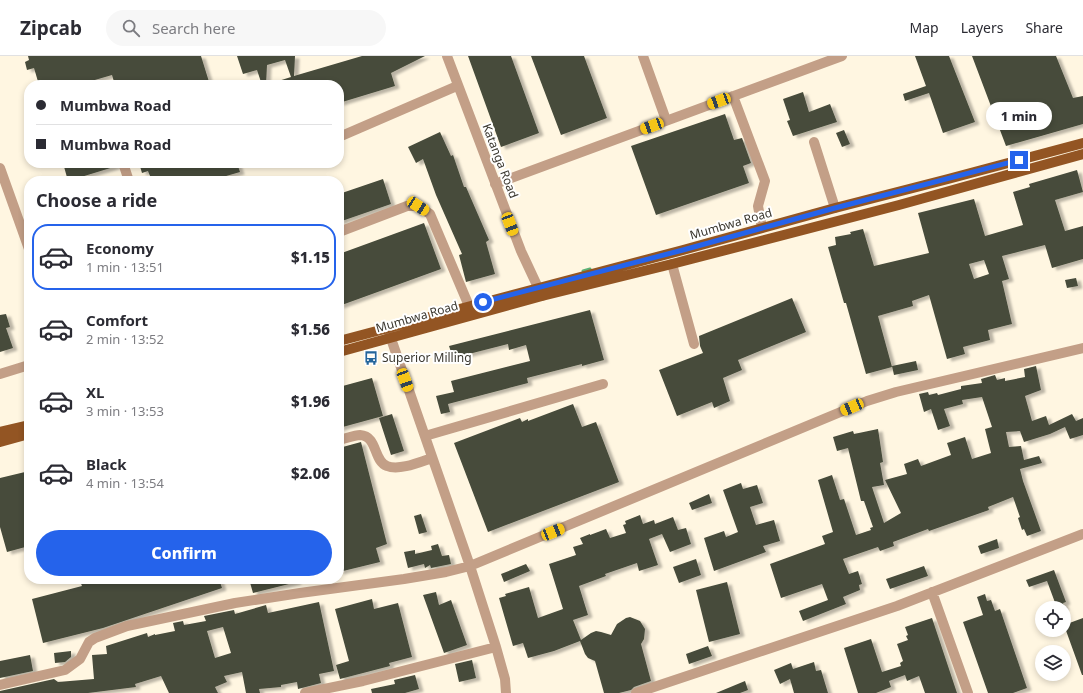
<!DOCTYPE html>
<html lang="en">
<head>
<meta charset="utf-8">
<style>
  body { margin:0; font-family:"Noto Sans",sans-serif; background:#f7f7f7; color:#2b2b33; height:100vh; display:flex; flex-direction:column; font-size:15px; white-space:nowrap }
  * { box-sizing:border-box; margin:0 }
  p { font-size:13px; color:#7c7c81 }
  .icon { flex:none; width:22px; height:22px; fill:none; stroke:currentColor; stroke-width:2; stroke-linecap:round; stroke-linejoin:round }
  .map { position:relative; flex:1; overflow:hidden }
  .panel { position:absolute; left:24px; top:120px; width:320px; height:408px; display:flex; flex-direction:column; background:#fff; border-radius:16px; box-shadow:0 2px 6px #0003 }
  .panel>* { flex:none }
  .guide { position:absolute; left:24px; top:24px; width:320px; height:88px; border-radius:16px; box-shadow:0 2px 6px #0003; display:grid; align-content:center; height:88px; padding:0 12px; background:#fff }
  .tools { position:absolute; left:1035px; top:545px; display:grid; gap:8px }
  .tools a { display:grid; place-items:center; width:36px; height:36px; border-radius:50%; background:#fff; box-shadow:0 2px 6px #0003; font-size:20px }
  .end { position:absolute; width:18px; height:18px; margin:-9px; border:5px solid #2563eb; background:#fff; box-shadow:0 0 0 2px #fff }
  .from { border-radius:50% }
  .bubble { position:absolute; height:28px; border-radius:14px; background:#fff; box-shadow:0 2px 6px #0003; font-size:13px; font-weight:800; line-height:28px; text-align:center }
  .car { position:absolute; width:12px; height:24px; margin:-12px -6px; border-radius:5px; box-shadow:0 0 3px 1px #0007; background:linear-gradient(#f5c518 24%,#345 0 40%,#f5c518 0 76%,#345 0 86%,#f5c518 0) }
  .guide b { display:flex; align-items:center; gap:14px; height:38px; font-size:15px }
  .guide b+b { border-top:1px solid #e1e1e2 }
  .guide i { width:10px; height:10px; background:#2b2b33 }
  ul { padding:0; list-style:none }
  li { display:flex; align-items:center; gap:12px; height:66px; margin:0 8px 6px; padding:0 4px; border:2px solid transparent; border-radius:16px }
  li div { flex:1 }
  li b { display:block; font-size:15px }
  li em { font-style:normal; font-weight:800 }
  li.selected { border-color:#2563eb }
  li>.icon { width:36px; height:36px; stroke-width:1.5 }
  h2 { padding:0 12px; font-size:18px; line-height:48px }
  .action { display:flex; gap:8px; margin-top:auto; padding:8px 12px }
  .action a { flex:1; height:46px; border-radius:24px; background:#2563eb; color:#fff; font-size:16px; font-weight:800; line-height:46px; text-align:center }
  header { display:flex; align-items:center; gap:24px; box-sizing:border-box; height:56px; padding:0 20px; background:#fff; border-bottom:1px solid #e1e1e2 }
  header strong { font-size:19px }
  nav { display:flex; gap:22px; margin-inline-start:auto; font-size:14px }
  .search { width:280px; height:36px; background:#f7f7f7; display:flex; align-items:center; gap:10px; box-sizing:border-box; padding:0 14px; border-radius:22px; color:#7c7c81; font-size:15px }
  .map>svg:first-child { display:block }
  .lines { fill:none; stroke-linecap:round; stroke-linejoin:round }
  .stream { stroke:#5bb276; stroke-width:3 }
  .building { fill:#464b3a; fill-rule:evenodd; filter:url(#shadow) }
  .minor { stroke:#c39f87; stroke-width:10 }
  .major { stroke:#935523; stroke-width:10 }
  .route { stroke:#2563eb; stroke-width:5 }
  .labels { text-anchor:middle; stroke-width:4; stroke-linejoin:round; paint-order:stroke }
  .street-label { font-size:12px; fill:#3b3830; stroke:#fff }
  .poi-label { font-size:12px; fill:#3b3830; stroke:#fff; text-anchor:start }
</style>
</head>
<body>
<header>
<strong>Zipcab</strong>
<div class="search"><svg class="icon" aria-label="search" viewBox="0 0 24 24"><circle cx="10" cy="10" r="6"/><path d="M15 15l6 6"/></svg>Search here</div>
<nav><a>Map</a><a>Layers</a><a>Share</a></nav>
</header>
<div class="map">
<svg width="1083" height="637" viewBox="0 0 1083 637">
  <defs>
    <filter id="shadow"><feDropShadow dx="4.5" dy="2.5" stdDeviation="1" flood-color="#0004"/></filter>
  </defs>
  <rect width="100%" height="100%" fill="#fff6e1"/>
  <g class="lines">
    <!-- stream -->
    <path class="stream" d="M583 215 590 213"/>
  </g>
  <!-- building -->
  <path class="building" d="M28 0H201L210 29H115L112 19 88 26 89 29H39L34 12 27 14 25 6 29 4Z
    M237 0H295L294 20 362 0H425L391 17 395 30 339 47V29H272V27L291 21 285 4 267 9 266 29H262L257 14 243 18Z
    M468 0H511L539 77 501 91Z
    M531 0H584L607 62 561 79Z
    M915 0H949L975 66 943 77 929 37 905 45 903 38 926 30Z
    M972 0H1056L1073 42 1083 40V68L1006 90Z
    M803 36 809 56 830 48 837 66 793 80 787 65 790 64 783 43Z
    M725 58 734 84 742 82 751 107 743 110 749 127 656 159 631 90Z
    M844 74 850 88 842 91 836 77Z
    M440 76 451 100 453 99 464 131H466L489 184 486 186 495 218 466 226 459 199 462 198 436 139 423 103 416 107 408 91Z
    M63 107H117V110L68 125Z
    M139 107H237L240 116 209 125H152L148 115 142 117Z
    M1077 114 1083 136 1055 144 1065 175 1083 170V203L1052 212 1045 189 1002 200 1009 223 1002 225 1012 268 988 274 990 284 963 291 965 298 947 303 929 239 912 245 913 250 878 260 892 311 866 318 846 247H844L828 191 836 189 835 181 851 178 850 176 863 173 874 210 929 197 918 157 974 143 985 180 1023 169 1013 136 1030 131 1029 128ZM984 204 989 218 974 223 969 208Z
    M383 123 391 148 339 166V138Z
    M424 167 441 213 339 250V198Z
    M1076 222 1078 230 1067 232 1065 224Z
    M792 242 806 276 738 304 742 314 723 322 730 345 714 352 712 346 677 360 659 314 703 297 700 290 699 280Z
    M590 254 604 304 582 310V308L527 322 528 327 448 348 450 356 441 358 436 340 454 336 451 325 530 305 526 289 509 294 508 288 453 302 449 290Z
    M6 258 10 271 6 272 13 292 0 296V259Z
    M916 305 918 314 894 319 892 310Z
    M1036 310 1041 334 1025 340 1032 365 1046 360 1049 369 1072 358 1076 365 1083 362V379L1070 383 1065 371 1050 378 1024 386 1020 375 1006 376 1009 391 1021 390 1024 404 1039 400 1042 407 1020 413 1023 425 1041 475 1027 480 1024 473 1022 474 1018 462 1020 461 1013 441 988 451 989 454 929 475 928 473 893 486 894 490 880 495 878 491 843 503 849 518 858 515 862 528 859 529 860 534 843 541 846 548 803 565 799 555 828 544 822 528 781 542 770 508 825 488 822 480 833 476 818 424 832 419 840 444 844 443 856 479 871 474 870 472 873 471 864 445H861L848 392 837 395 833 381 853 375 854 378 878 373 883 406 880 407 884 429 872 431 884 467 901 457 885 424 907 418 904 408 918 403 921 410 951 399 947 387 965 381 972 403 991 397 985 373 992 371 982 341 962 344 963 348 944 353 950 370 938 374 931 353 924 356 919 338 928 336 929 339 937 337 938 339 961 333V330L982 327 981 323 995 319 997 324 1005 322V325L1025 321 1024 313Z
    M372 322 383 360 339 372V331Z
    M573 348 582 371 596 366 619 426 488 476 454 387 520 362 522 366 528 363V365Z
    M392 358 404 395 391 399 379 362Z
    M361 386 387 488 376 492 380 506 339 516V392Z
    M25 416 29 430V490L7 496 0 471V422Z
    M741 427 743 433 757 429 763 447 750 451 756 469 774 464 780 485 763 490 766 496 714 515 704 482 724 475 726 481 738 476 723 434Z
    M709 438 712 447 692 454 689 447Z
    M421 458 427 476 419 478 414 460Z
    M640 459 643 468 654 464 655 468 673 461 678 474 686 472 691 488 670 496 662 478 649 483 658 509 639 515 637 507 605 518 606 520 579 530 588 559 573 564 581 584 591 577 596 575 601 576 611 579 617 568 626 562 630 561 640 565 645 573 644 583 641 588 651 625 634 631 631 634 619 637H604L595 605 588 602 585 598 580 585 554 595 528 602 523 587 513 590 499 542 506 540 505 538 529 531 538 562 563 553 549 508 576 499 573 491 583 488 580 482 590 478V479L606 473 610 482 626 477 623 469 626 468 625 465Z
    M997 483 999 492 981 498 978 490Z
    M438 488 442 500 449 499 451 508 431 512 430 509 425 512 424 508 408 512 404 496 415 494V498L432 494 431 490Z
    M696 503 701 519 679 527 673 511Z
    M526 508 530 515 504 526 501 518Z
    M924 510 928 520 890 533 886 523Z
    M1054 514 1066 546 1063 547 1065 552H1057L1047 525 1029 531 1026 524Z
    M79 523H219L222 532 103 572 43 587 32 543 82 530Z
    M249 523H296L297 526 253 537Z
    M727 526 740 578 709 586 696 534Z
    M436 536 439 549 451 544 467 589 444 597 423 539Z
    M985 538 987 545 991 544 995 555 1000 553 1027 632 1013 637H988L963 566 983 559 977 541Z
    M372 543 374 553 398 547 412 601 389 607 390 610 340 623 336 609 349 605 335 553Z
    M319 546 334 615 319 618 321 627 298 633 297 626 281 629V631L259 633 260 637H246L242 616 224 620 227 626 215 631 218 637H169L161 620 135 628 136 631 88 637H0V635L54 623 58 626 94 623 92 599 107 598 106 590 147 577 148 581 155 578V579L175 575 173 567 183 565 184 569 206 565 204 560 234 554 235 558 266 549 268 557ZM223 571 231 597 215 602 207 575Z
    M932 562 957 637H925L919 620 907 625 905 619 889 625 891 631 876 637H858L844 592 871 583 882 616 901 610 900 607 903 605 897 588 908 584 906 580 908 579 905 571Z
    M1083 562V619H1082L1064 569Z
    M708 590 712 600 689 608 686 598Z
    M71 595V601L65 606 55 607 54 597Z
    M30 599 33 615 0 622V605Z
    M472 604 476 622 459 626 455 608Z
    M814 606 816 615 821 614 828 637H794L790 623 780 628 774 614 791 607 793 613Z
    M415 619 419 633 405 637H372L371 633 395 628 394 624Z
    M745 625 748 634 740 637H716Z"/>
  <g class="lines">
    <!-- minor -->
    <path class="minor" d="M447 0 521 195 542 240
      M643 0 666 64
      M733 40 765 125 758 150 762 172
      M339 81 457 30
      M814 86 835 152
      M123 107 129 125
      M0 112 29 193
      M495 128 842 0
      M339 176 407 150H418L430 158 469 250
      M672 208 694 288
      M388 274 470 510 496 591 505 623 506 637
      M0 318 29 309
      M425 380 603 328
      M339 384C345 383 354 379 360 379 378 380 373 405 387 410 399 415 420 406 432 402
      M932 536 968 637
      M0 629 65 614 80 603 89 586 95 582 127 570 235 547 300 537 404 523 446 516 470 510 867 345 896 336 1083 292
      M305 637 363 625 496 591
      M636 637 897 550 1083 478"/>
    <!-- major -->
    <path class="major" d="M339 285 683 194 835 152 948 123 1083 87
      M339 296 542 240 672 208 899 149 1083 98
      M0 376 29 369
      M0 386 29 378"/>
  </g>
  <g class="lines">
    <!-- route -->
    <path class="route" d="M483 246 683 194 835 152 1019 104"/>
  </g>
  <!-- icons -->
  <defs>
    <symbol id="bus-bare" viewBox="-9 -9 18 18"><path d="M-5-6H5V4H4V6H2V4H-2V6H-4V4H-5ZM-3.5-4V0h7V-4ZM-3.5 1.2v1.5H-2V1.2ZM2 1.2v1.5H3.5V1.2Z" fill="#24659b" stroke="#fff" stroke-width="2.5" paint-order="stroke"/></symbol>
  </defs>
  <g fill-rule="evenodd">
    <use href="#bus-bare" x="361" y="292" width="20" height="20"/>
  </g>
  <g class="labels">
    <!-- street labels -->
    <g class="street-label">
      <text transform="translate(500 105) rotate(69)" y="4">Katanga Road</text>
      <text transform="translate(731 168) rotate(-16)" y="4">Mumbwa Road</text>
      <text transform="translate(417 261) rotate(-16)" y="4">Mumbwa Road</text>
    </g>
    <!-- poi labels -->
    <g class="poi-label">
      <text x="382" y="306">Superior Milling</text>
    </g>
  </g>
</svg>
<div class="tools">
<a><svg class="icon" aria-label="locate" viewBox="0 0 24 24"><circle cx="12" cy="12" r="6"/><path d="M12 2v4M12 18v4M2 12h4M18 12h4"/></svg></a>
<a><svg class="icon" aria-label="layers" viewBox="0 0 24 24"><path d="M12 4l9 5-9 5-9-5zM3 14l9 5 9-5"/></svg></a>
</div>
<i class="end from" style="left:483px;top:246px"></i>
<i class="end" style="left:1019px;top:104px"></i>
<div class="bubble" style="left:986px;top:46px;width:66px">1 min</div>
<i class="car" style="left:719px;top:45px;rotate:250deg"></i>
<i class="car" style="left:652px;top:70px;rotate:250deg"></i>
<i class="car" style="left:418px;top:150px;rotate:123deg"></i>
<i class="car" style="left:510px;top:168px;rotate:159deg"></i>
<i class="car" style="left:405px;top:324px;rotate:160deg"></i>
<i class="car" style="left:852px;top:351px;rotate:247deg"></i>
<i class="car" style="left:553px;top:476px;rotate:68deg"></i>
<div class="guide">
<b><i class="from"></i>Mumbwa Road</b>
<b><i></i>Mumbwa Road</b>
</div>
<section class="panel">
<h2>Choose a ride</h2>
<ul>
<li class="selected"><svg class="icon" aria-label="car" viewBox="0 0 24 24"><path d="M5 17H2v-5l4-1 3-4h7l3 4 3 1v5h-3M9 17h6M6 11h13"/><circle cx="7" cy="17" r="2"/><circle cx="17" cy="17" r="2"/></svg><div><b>Economy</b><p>1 min · 13:51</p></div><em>$1.15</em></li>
<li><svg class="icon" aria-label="car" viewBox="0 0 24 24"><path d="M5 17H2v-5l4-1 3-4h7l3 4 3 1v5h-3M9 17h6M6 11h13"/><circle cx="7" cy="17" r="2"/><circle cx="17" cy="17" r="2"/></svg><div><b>Comfort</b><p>2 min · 13:52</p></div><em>$1.56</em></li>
<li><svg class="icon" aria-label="car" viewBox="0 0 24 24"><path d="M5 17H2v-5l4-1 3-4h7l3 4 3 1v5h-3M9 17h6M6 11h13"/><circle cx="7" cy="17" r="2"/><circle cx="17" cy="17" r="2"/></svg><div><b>XL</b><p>3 min · 13:53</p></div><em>$1.96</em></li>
<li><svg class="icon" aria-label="car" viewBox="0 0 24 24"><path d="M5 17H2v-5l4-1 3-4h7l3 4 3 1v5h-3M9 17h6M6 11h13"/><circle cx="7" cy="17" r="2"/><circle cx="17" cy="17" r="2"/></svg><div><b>Black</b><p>4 min · 13:54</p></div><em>$2.06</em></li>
</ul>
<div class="action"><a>Confirm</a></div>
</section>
</div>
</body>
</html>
